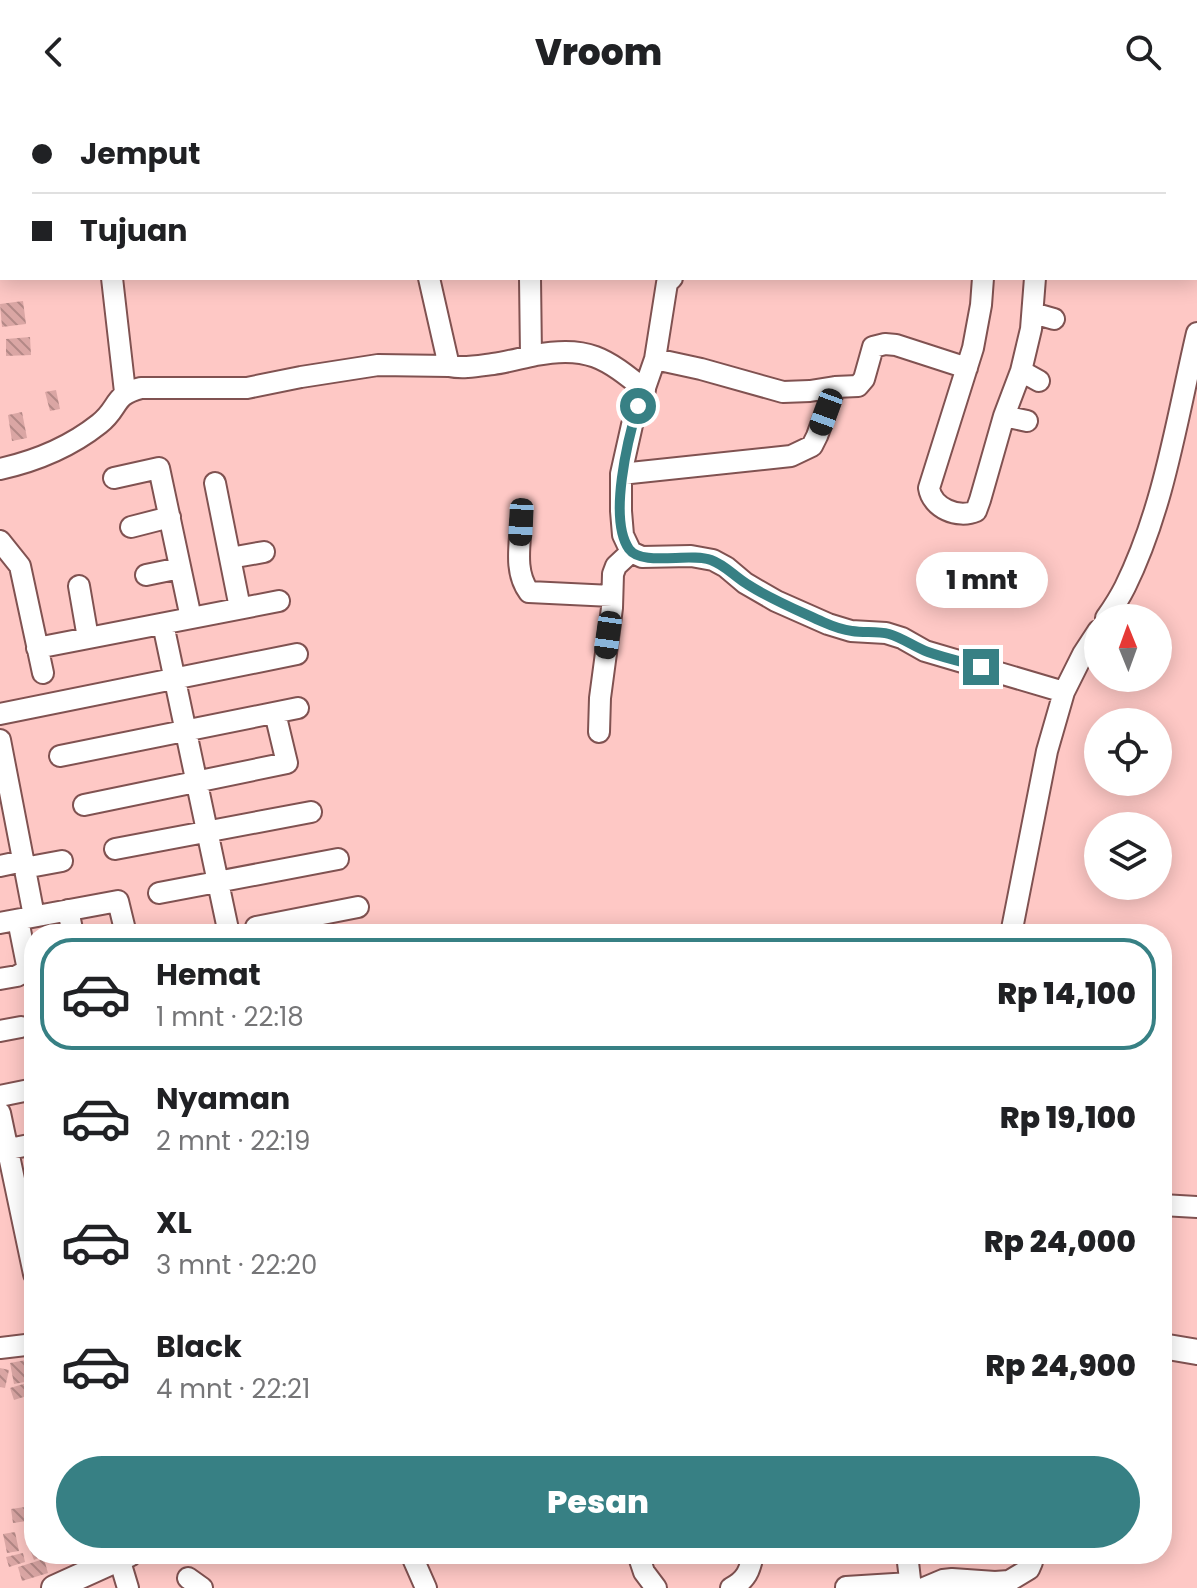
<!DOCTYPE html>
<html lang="id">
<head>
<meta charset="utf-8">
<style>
  body { margin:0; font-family:Poppins,sans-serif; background:#f2f2f2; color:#202124; height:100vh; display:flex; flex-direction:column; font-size:30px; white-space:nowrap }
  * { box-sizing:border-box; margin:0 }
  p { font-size:26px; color:#757577 }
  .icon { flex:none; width:44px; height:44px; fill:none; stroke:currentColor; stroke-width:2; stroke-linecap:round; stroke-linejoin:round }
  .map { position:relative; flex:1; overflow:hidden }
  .side { position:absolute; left:24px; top:820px; width:1148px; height:640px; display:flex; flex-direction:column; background:#fff; border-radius:32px; box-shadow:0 4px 20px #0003 }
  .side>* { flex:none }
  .top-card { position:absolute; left:0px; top:0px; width:1198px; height:176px; box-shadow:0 4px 20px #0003; display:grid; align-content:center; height:176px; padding:0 32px; background:#fff }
  .needle { width:52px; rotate:359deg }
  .fabs { position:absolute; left:1084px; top:500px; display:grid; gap:16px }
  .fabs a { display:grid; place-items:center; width:88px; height:88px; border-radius:50%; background:#fff; box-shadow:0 4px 20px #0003; font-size:40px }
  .end { position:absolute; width:36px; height:36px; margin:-18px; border:10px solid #378084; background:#fff; box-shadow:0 0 0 4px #fff }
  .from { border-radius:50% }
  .bubble { position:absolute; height:56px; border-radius:28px; background:#fff; box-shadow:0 4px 20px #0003; font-size:26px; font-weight:800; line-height:56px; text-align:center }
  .car { position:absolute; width:24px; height:48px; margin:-24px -12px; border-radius:10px; box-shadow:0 0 6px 2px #0007; background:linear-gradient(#222 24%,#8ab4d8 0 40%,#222 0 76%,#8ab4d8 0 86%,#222 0) }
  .top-card b { display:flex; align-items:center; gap:28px; height:76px; font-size:30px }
  .top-card b+b { border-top:2px solid #e0e0e0 }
  .top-card i { width:20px; height:20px; background:#202124 }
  ul { padding:14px 0 0; list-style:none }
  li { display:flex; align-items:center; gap:24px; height:112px; margin:0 16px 12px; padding:0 16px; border:4px solid transparent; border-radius:32px }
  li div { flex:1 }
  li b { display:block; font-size:30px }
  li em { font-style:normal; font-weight:800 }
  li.current { border-color:#378084 }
  li>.icon { width:72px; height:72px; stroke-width:1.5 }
  .cta { display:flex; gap:16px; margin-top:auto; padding:16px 32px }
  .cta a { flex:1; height:92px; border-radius:48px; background:#378084; color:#fff; font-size:32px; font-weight:800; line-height:92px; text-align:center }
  header { display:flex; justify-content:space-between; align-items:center; height:104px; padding:0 32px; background:#fff; font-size:36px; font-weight:800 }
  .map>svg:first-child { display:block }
  .building { fill:url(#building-back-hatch) }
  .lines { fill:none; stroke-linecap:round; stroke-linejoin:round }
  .minor-casing { stroke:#805251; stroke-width:24 }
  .major-casing { stroke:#805251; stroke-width:28 }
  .minor { stroke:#fff; stroke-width:20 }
  .major { stroke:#fff; stroke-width:24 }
  .route { stroke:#378084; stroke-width:10 }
</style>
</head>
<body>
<header><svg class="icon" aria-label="back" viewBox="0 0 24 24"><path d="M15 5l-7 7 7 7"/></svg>Vroom<svg class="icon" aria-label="search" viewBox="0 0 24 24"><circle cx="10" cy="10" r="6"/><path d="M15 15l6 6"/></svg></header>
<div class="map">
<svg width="1197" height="1484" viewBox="0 0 1197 1484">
  <defs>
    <pattern id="building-back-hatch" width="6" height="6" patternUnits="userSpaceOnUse" patternTransform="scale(2)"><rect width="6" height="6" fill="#daa6a4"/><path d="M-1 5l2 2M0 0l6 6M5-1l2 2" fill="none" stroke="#b38886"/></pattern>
  </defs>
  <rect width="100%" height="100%" fill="#fec8c5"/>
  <!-- building -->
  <path class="building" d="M23 197 26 220 2 223 0 200Z
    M30 233 31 251 6 252V235Z
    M56 286 60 305 50 307 45 288Z
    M22 308 27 334 12 337 8 311Z
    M26 1256 30 1277 14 1280 10 1259Z
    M0 1264 9 1266 5 1284 0 1283Z
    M30 1278 33 1290 14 1296 10 1284Z
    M34 1306V1328L24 1314Z
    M34 1385V1396H28L27 1386Z
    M25 1403 27 1417 13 1419 11 1405Z
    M15 1428 19 1447 7 1449 3 1430Z
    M34 1429V1450H47L34 1456 25 1433Z
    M23 1449 25 1458 9 1463 6 1453Z
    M44 1455 48 1469 22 1477 18 1463Z"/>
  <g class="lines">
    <defs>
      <path id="minor" d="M527 2V0
        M750 2 751 0
        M1196 55 1197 51
        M1196 150 1197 153
        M112 174 125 288
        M429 174 449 262
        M530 174 531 252
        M672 174 667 179 655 255 632 321 621 370V407L623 431 631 448 642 453 691 452 713 456 726 463 745 479 776 497 828 520 851 527 886 529 902 534 925 547 1064 588
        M983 174 981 201 973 244 929 384C932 404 958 415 976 407L980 396 1004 312 1021 267 1031 225 1035 174
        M1033 209 1054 215
        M655 255 701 265 783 288 810 287 835 283 858 282 864 275 873 243 885 240 896 241 967 264
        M1021 267 1039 277
        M1004 312 1027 317
        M0 365C36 357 70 343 99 320 120 304 112 291 141 284H247L301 273 378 261 449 262C463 265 478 262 493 260 508 258 521 254 536 251 587 241 606 254 645 286
        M621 370 791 352 812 342 817 332 835 283
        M114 374 159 364 191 514
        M215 379 240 504
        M521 418C520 441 514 468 529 488L612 492
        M131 423 170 413
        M0 437 20 462 43 569
        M230 454 264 448
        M146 471 180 464
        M79 482 88 534
        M1106 514C1113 504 1120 493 1125 483 1164 404 1177 314 1197 229
        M163 520 229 830
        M37 544 279 497
        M0 610 297 550
        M599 628 600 594 612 504 613 470 616 462 631 448
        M0 636 34 812
        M60 652 298 604
        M84 701 287 659 275 609
        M115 745 311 708
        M0 762 23 757
        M24 764 62 757
        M159 789 338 755
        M68 806 73 830
        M0 819 118 797 126 830
        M256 823 358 803
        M1011 830 1047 647 1064 588 1083 550 1098 527
        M0 875 17 872 28 866 18 816
        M0 927 21 923
        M0 992 34 985
        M0 1009 34 1170
        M0 1047 34 1040
        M1162 1101 1197 1103
        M0 1244 34 1240
        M411 1450 426 1484
        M638 1450 644 1468 656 1484
        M907 1450 911 1484
        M119 1454 128 1484
        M188 1474 202 1484
        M846 1483 910 1479
        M731 1484C746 1476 750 1467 753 1450
        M924 1484 943 1476 952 1475 995 1478 1009 1477 1029 1465 1032 1458 1031 1450"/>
      <path id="major" d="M1162 1242 1197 1248
        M54 1484 129 1450"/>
    </defs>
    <!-- minor casing -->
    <use href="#minor" class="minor-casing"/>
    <!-- major casing -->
    <use href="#major" class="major-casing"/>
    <!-- minor -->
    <use href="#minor" class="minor"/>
    <!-- major -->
    <use href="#major" class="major"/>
  </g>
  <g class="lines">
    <!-- route -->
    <path class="route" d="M638 302C628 334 608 415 629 445 642 463 690 448 711 456 725 461 734 472 747 480 770 495 797 506 823 518 832 522 843 526 852 527 864 529 877 527 889 530 903 534 914 543 928 548 945 554 963 558 981 563"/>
  </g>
</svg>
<div class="fabs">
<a><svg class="needle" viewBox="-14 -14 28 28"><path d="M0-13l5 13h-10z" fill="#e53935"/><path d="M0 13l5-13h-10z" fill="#757577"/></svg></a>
<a><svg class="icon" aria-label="locate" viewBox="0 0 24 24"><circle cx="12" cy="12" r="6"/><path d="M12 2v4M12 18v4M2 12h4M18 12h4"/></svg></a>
<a><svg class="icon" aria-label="layers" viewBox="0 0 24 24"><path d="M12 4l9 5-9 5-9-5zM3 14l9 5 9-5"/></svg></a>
</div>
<i class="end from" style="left:638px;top:302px"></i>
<i class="end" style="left:981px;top:563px"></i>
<div class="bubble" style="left:916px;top:448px;width:132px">1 mnt</div>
<i class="car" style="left:826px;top:308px;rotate:200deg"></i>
<i class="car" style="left:521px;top:418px;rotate:183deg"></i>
<i class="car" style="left:608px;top:531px;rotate:188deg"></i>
<div class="top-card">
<b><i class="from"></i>Jemput</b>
<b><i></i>Tujuan</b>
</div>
<section class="side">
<ul>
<li class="current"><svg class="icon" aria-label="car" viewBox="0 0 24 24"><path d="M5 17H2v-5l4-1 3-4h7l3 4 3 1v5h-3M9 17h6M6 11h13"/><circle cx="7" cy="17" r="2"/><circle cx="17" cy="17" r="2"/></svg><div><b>Hemat</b><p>1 mnt · 22:18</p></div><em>Rp 14,100</em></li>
<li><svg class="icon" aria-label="car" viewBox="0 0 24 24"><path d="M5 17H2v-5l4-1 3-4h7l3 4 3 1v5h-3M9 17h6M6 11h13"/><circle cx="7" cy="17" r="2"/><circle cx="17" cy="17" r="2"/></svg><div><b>Nyaman</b><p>2 mnt · 22:19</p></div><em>Rp 19,100</em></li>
<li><svg class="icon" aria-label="car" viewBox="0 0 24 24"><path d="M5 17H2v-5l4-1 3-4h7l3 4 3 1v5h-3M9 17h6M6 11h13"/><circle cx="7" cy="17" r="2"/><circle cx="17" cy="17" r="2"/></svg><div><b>XL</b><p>3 mnt · 22:20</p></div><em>Rp 24,000</em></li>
<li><svg class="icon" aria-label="car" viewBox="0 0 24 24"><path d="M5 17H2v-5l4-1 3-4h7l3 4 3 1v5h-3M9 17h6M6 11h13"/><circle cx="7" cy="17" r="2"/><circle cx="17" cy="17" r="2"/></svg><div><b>Black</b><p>4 mnt · 22:21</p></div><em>Rp 24,900</em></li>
</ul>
<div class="cta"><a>Pesan</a></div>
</section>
</div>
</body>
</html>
